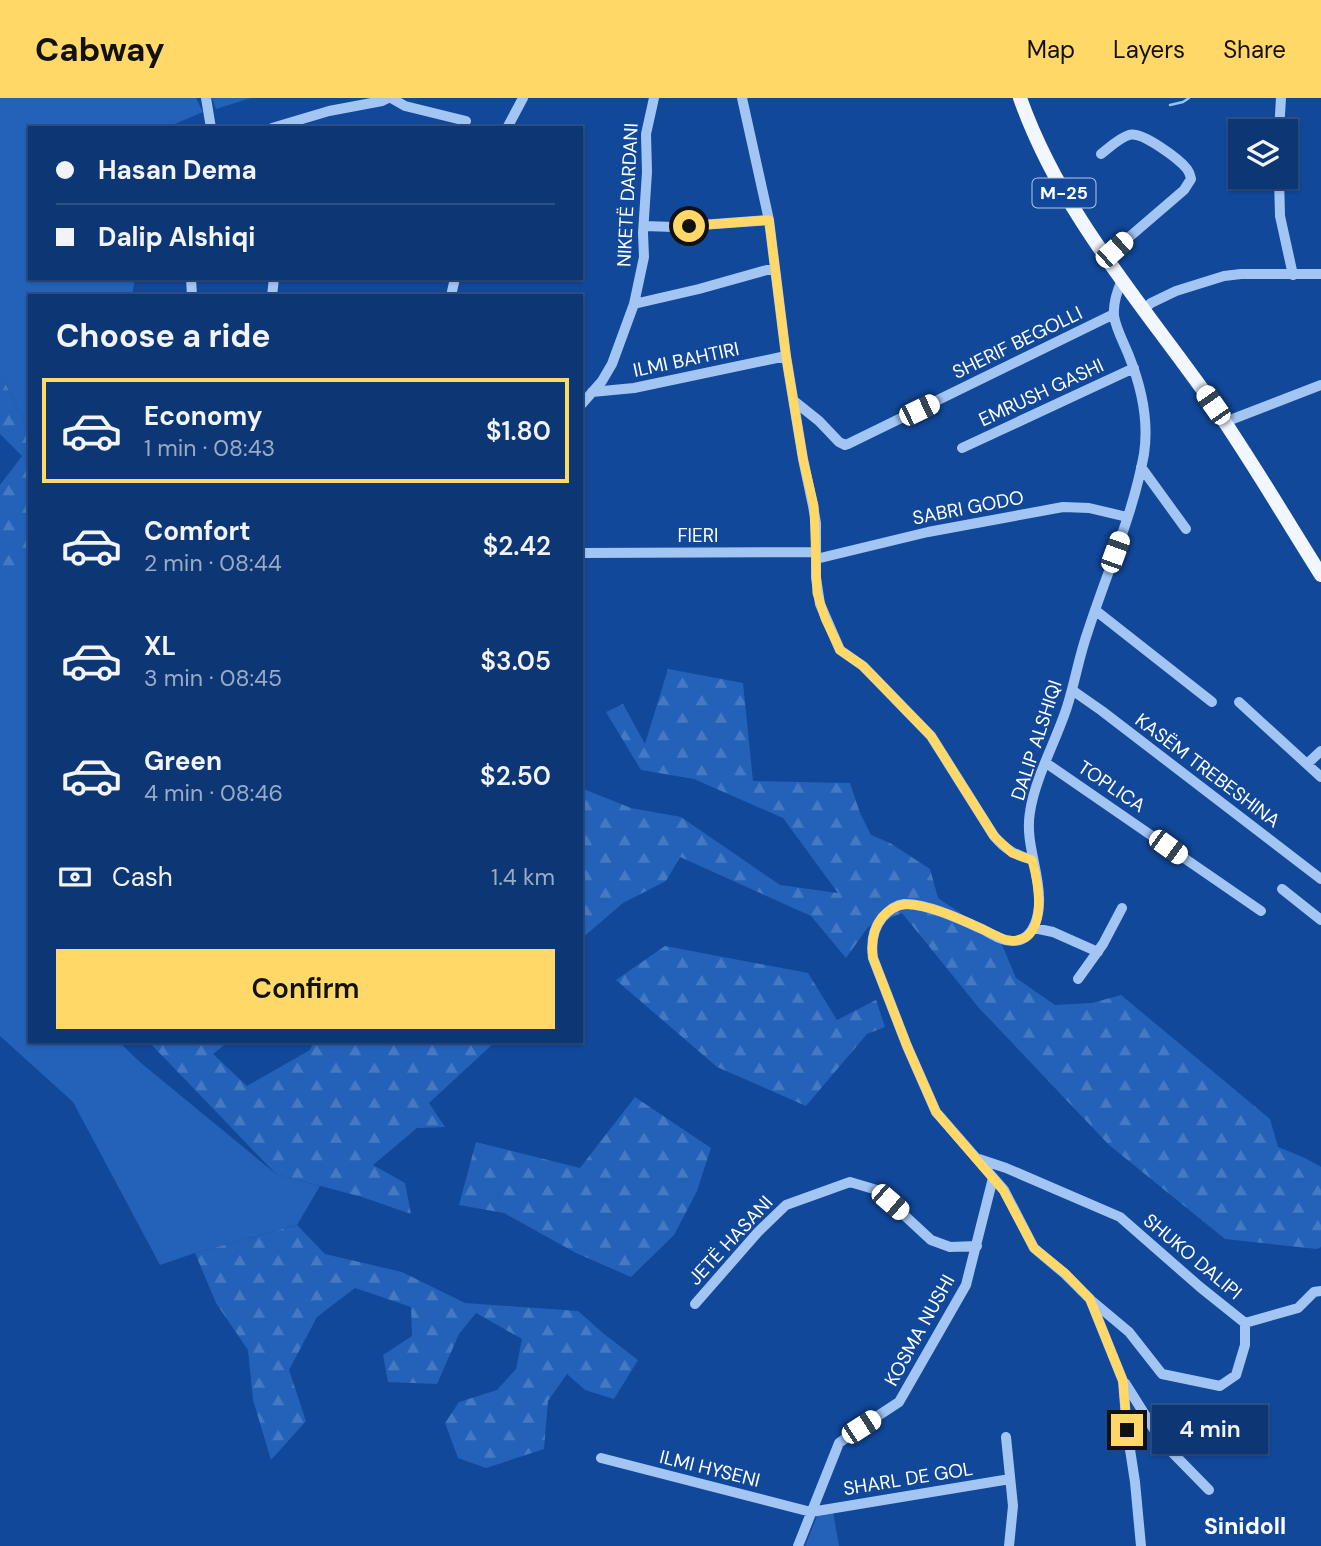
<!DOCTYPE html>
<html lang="en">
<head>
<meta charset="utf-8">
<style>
  body { margin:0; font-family:"DM Sans",sans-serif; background:#1b417c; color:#f1f3f6; height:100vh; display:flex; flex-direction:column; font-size:26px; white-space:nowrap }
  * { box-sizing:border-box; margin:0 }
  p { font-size:23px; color:#9aabc5 }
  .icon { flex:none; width:38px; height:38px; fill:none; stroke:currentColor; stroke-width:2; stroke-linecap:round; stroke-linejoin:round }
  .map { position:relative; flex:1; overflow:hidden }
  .drawer { position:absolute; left:28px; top:196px; width:555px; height:749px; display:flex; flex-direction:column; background:#0d3674; border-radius:0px; box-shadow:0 2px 5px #0004,0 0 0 2px #2d5086 }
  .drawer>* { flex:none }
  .guide { position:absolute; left:28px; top:28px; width:555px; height:154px; border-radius:0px; box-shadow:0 2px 5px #0004,0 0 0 2px #2d5086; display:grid; align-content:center; height:154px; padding:0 28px; background:#0d3674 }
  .controls { position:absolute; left:1228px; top:21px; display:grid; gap:14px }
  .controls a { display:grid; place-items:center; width:70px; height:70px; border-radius:0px; background:#0d3674; box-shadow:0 2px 5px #0004,0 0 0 2px #2d5086; font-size:35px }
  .end { position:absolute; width:32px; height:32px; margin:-16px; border:9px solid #ffd867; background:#111; box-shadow:0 0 0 4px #111 }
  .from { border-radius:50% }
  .bubble { position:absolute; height:49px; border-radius:0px; background:#0d3674; box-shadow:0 2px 5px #0004,0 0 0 2px #2d5086; font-size:23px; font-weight:600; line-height:49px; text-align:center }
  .car { position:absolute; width:21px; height:42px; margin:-21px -10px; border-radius:9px; box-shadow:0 0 5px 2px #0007; background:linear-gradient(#fff 24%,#345 0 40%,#fff 0 76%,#345 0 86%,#fff 0) }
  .guide b { display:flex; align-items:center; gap:24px; height:66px; font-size:26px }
  .guide b+b { border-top:2px solid #2d5086 }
  .guide i { width:18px; height:18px; background:#f1f3f6 }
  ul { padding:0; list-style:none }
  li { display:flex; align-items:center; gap:21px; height:105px; margin:0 14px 10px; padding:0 14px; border:4px solid transparent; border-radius:0px }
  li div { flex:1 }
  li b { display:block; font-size:26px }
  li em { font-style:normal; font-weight:600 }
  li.active { border-color:#ffd867 }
  li>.icon { width:63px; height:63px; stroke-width:1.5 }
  h2 { padding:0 28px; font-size:32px; line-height:84px }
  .pay { display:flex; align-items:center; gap:18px; height:77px; padding:0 28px; font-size:26px }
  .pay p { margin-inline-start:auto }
  .action { display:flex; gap:14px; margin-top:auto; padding:14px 28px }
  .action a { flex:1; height:80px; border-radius:0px; background:#ffd867; color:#111; font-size:28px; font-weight:600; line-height:80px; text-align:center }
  header { display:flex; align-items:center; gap:42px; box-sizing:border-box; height:98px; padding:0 35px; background:#ffd867; color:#111 }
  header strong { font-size:33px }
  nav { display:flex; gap:38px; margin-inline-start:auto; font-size:24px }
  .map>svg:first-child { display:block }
  .green { fill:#2362b8 }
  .forest { fill:url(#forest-firs) }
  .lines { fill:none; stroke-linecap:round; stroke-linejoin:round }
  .stream { stroke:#95c0f8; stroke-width:2.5 }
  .minor { stroke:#a3c5f4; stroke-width:10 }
  .major { stroke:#f1f6ff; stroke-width:14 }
  .route { stroke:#ffd867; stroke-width:9 }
  .labels { text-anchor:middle; stroke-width:5; stroke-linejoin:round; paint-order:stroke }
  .shield { fill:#11489a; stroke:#b8c8e1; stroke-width:2 }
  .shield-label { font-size:18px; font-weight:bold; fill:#fff }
  .street-label { font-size:19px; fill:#fff; stroke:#11489a }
  .quarter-label { font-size:23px; font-weight:bold; fill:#fff; stroke:#11489a }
</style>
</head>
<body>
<header>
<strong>Cabway</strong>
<nav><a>Map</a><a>Layers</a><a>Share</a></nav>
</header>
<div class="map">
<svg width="1321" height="1448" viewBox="0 0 1321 1448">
  <defs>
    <pattern id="forest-firs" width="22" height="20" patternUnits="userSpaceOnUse" patternTransform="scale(1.75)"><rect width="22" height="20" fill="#2362b8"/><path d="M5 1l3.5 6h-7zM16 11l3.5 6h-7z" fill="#447ac3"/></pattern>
  </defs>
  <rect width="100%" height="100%" fill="#11489a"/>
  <!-- green -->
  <path class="green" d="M0 0H196L203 14 165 30H30V180H135L132 198H30V335L4 283 0 282Z
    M212 0H251L216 11Z
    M30 469V943H118L141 965 276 1076 320 1088 297 1127 195 1155 160 1167 73 1004 0 938V475L2 477Z
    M833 1413 839 1448H805L818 1416Z"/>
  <!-- forest -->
  <path class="forest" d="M0 282 4 283 30 335V469L2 478 0 475V387L22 358 0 336Z
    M668 571 743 585 753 683 850 685 860 715 871 737 890 745 930 771 938 800 1000 842 1016 880 1055 907 1092 905 1121 897 1270 1021 1278 1049 1305 1060 1321 1069V1149L1317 1151 1225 1141 1109 1047 979 910 902 815 868 829 846 860 811 818 680 759 666 783 623 805 581 841V690L631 710 681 719 780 787 838 795 783 720 694 681 641 672 606 614 623 606 645 646Z
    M665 848 808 875 837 922 876 902 885 929 867 936 806 1008 717 969 616 882Z
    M148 943H229L213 956 247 988 310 952 314 943H496L429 1005 445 1029 417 1030 373 1067 405 1085 411 1116 362 1099 276 1076Z
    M635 999 711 1050 697 1093 674 1137 631 1179 576 1155 504 1115 459 1107 476 1044 580 1070Z
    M297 1127 325 1156 402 1174 465 1205 578 1213 604 1236 638 1262 614 1301 585 1292 567 1276 548 1303 544 1351 486 1370 458 1360 445 1325 459 1304 497 1292 516 1271 522 1241 476 1215 459 1236 437 1286 388 1284 383 1257 412 1238 411 1209 355 1190 317 1219 289 1272 306 1323 271 1362 253 1302 248 1252 216 1205 195 1155Z"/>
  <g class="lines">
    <!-- stream -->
    <path class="stream" d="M1170 7 1183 4 1189 0"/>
    <!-- minor -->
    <path class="minor" d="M206 0 211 30
      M391 0 405 8 466 23
      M742 0 769 122 786 258 803 361 813 408 816 425V480L820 506 840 552 863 568 931 638 994 738C1005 751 1016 758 1033 762
      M272 30 329 13 382 3 388 0
      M507 30 523 0
      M1279 33 1281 0
      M1101 56C1109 50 1119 40 1129 37 1142 33 1179 61 1187 71 1190 75 1190 76 1191 81L1184 92 1106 159
      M1279 79 1280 118 1293 177
      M644 128 674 129 769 122
      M191 180 192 198
      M1122 182C1117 193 1113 206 1114 218 1116 231 1124 245 1129 258 1141 288 1149 323 1144 356 1133 417 1107 474 1088 533 1079 558 1075 584 1067 609 1056 643 1035 680 1030 714 1025 743 1038 769 1039 798 1040 815 1035 842 1014 843 1004 844 993 837 984 832 964 823 927 805 904 806 895 807 888 813 882 820 873 831 871 846 873 860L907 948 936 1014 1004 1092 1034 1150 1065 1176 1090 1201 1123 1283 1127 1332 1135 1384 1141 1448
      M272 198 274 180
      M451 198 455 180
      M634 206 699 191 774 170
      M1144 211 1151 205 1176 193 1224 178 1241 176H1321
      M592 294 634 290 786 258
      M794 303 819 323 839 344 845 347 848 346 1114 216
      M581 307 602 283 612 266 634 206 644 159 643 135 647 74 646 36 654 0
      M1225 324 1321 287
      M962 350 1134 270
      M1141 369 1186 431
      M581 455 816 454
      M816 461 928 434 1063 409 1089 410 1127 419
      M1095 512 1212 604
      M1072 592 1102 613 1321 781
      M1239 604 1321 679
      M1046 665 1261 813
      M1307 666 1321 653
      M1282 791 1321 822
      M1034 830 1053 834 1098 854
      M1078 881 1103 846 1122 810
      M979 1061 1006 1070 1120 1119 1200 1189 1245 1225V1247L1236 1277 1220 1288 1162 1276 1129 1234 1092 1203
      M695 1206 758 1134 786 1107 850 1084 877 1092 931 1142 950 1149 977 1148
      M1245 1225 1298 1210 1314 1194 1321 1193
      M1125 1285 1162 1344 1209 1392
      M1006 1339 1013 1408 1009 1448
      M601 1360 811 1414 1010 1381
      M798 1448 839 1345 861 1329 899 1304 966 1187 993 1080"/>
    <!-- major -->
    <path class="major" d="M1020 0C1059 110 1133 195 1200 288 1244 349 1281 414 1321 477"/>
  </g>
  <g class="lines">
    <!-- route -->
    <path class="route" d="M689 128 769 122 786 258 803 361 814 408 817 495 825 520 840 552 863 568 931 638 994 738 1012 755 1032 762C1039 787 1050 849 1006 842 981 831 928 803 902 807 894 808 888 813 883 818 873 830 871 845 873 860L907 948 936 1014 1003 1092 1034 1150 1065 1175 1090 1201 1123 1283 1127 1332"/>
  </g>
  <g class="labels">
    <!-- shield labels -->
    <rect class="shield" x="1032.5" y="80.5" width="63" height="29" rx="5"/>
    <g class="shield-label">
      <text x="1064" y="101">M-25</text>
    </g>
    <!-- street labels -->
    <g class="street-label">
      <text transform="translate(627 97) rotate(-87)" y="7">NIKETË DARDANI</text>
      <text transform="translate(1017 244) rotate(-26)" y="7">SHERIF BEGOLLI</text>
      <text transform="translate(686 261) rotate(-12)" y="7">ILMI BAHTIRI</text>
      <text transform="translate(1041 294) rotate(-25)" y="7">EMRUSH GASHI</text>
      <text transform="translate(968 409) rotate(-11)" y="7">SABRI GODO</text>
      <text x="698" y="444">FIERI</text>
      <text transform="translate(1036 642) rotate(-72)" y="7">DALIP ALSHIQI</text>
      <text transform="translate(1208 672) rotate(37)" y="7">KASËM TREBESHINA</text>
      <text transform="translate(1112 688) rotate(34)" y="7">TOPLICA</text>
      <text transform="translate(730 1142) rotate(-47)" y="7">JETË HASANI</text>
      <text transform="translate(1193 1158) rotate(40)" y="7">SHUKO DALIPI</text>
      <text transform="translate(919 1232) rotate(-61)" y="7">KOSMA NUSHI</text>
      <text transform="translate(710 1370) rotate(14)" y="7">ILMI HYSENI</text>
      <text transform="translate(908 1380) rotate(-9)" y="7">SHARL DE GOL</text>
    </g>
    <!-- quarter labels -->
    <g class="quarter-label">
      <text x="1245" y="1436">Sinidoll</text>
    </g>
  </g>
</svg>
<div class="controls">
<a><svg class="icon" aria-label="layers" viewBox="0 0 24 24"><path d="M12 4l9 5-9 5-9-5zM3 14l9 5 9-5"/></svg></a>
</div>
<i class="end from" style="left:689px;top:128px"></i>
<i class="end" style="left:1127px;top:1332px"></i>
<div class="bubble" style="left:1152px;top:1307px;width:116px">4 min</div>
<i class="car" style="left:1114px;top:152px;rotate:48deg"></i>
<i class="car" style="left:1213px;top:307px;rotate:325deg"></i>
<i class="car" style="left:919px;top:312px;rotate:64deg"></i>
<i class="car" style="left:1115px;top:454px;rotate:20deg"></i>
<i class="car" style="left:1168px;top:749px;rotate:126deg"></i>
<i class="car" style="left:890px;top:1104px;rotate:131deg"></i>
<i class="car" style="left:861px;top:1329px;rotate:57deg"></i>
<div class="guide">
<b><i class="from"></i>Hasan Dema</b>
<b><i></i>Dalip Alshiqi</b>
</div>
<section class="drawer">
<h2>Choose a ride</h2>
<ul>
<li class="active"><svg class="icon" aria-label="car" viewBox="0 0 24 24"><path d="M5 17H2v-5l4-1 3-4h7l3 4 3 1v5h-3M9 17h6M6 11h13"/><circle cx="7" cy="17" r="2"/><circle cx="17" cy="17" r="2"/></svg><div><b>Economy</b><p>1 min · 08:43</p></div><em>$1.80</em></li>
<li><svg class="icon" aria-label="car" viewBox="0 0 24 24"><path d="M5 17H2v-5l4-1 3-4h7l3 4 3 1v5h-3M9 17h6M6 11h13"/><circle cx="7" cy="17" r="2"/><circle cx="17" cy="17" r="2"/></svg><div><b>Comfort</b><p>2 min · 08:44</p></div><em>$2.42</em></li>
<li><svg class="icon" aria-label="car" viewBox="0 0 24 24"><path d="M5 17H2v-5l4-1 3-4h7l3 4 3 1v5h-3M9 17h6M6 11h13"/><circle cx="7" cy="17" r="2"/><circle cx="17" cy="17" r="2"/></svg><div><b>XL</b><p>3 min · 08:45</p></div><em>$3.05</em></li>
<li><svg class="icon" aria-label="car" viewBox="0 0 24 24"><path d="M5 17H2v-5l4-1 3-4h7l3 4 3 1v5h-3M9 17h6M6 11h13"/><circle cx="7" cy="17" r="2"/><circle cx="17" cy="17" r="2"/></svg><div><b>Green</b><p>4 min · 08:46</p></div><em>$2.50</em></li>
</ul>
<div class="pay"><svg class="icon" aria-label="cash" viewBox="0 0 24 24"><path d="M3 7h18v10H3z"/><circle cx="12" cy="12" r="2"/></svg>Cash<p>1.4 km</p></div>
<div class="action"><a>Confirm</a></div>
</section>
</div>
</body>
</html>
